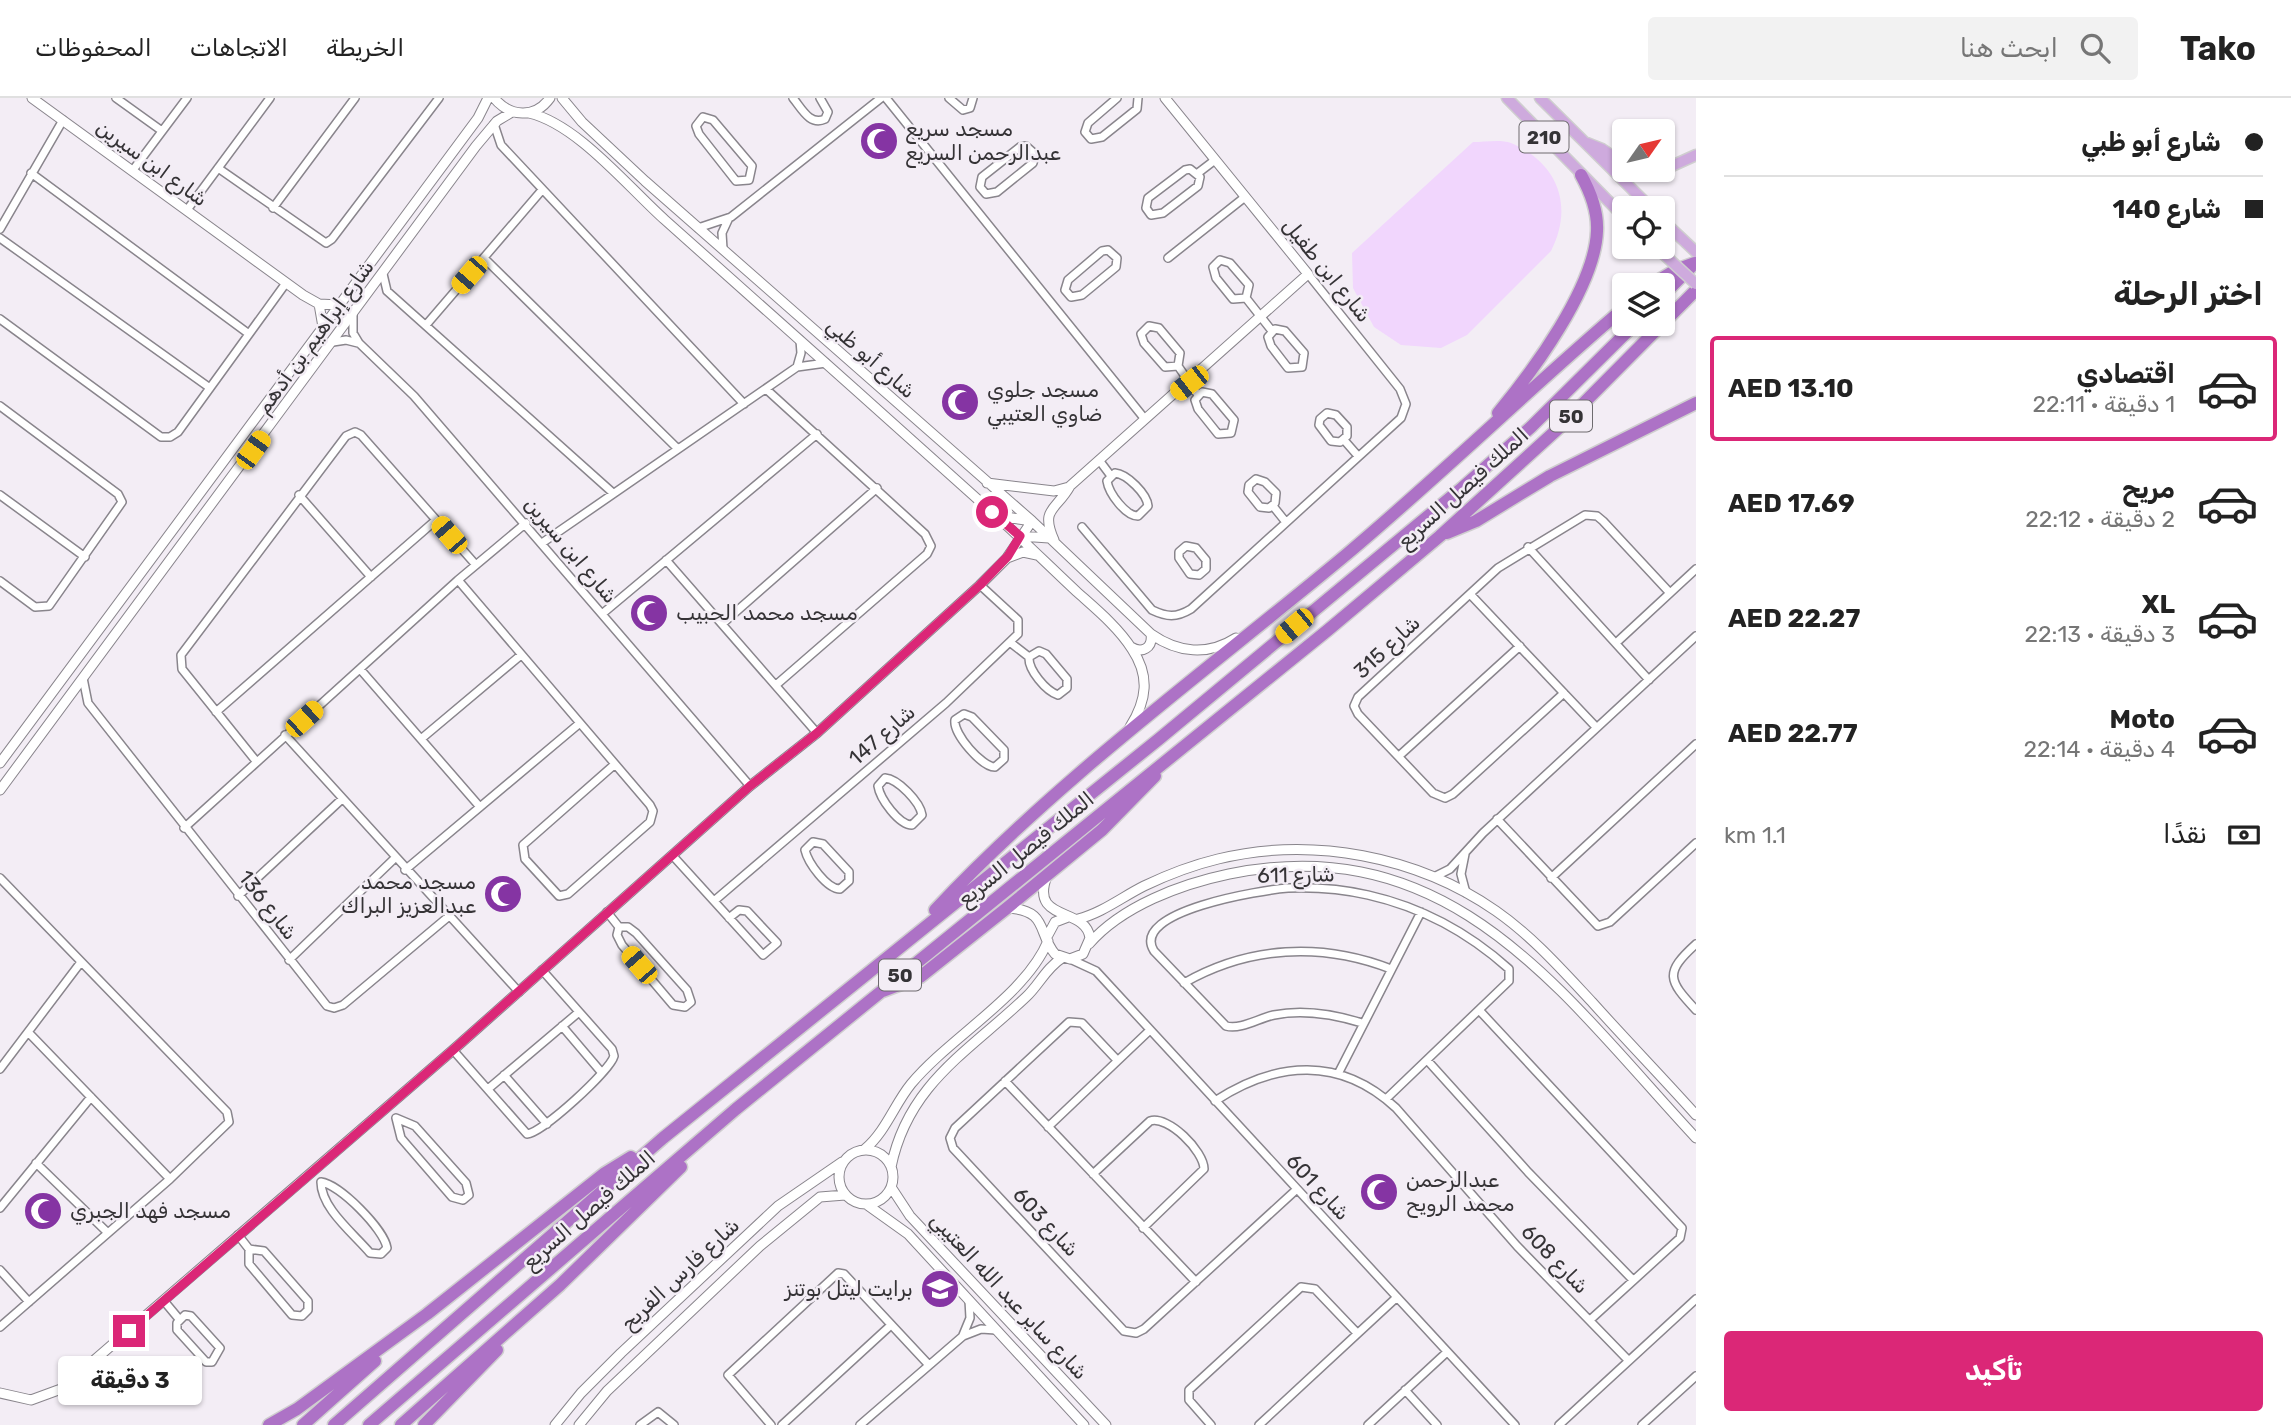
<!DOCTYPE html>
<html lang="ar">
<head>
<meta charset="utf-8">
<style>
  body { margin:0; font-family:Rubik,Vazirmatn,sans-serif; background:#f2f2f2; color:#222; direction:rtl; height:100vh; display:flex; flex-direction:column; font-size:26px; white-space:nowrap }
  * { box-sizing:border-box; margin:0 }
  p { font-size:23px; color:#767676 }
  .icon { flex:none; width:38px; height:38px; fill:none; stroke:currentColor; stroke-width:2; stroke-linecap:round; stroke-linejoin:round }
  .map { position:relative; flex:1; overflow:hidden; direction:ltr }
  .drawer { display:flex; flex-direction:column; background:#fff; width:595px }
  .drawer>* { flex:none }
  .top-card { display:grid; align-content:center; height:154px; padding:0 28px; background:#fff }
  .needle { width:46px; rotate:56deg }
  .buttons { position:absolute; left:1612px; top:21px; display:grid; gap:14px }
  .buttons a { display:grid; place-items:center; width:63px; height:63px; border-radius:7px; background:#fff; box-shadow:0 2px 5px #0004; font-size:35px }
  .end { position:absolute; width:32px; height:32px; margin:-16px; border:9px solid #db2777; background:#fff; box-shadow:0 0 0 4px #fff }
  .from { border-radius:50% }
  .bubble { position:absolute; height:49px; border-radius:7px; background:#fff; box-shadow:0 2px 5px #0004; font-size:23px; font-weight:700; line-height:49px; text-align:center; direction:rtl }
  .car { position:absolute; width:21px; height:42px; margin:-21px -10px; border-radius:9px; box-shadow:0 0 5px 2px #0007; background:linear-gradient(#f5c518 24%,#345 0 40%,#f5c518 0 76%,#345 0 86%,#f5c518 0) }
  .top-card b { display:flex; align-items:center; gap:24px; height:66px; font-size:26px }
  .top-card b+b { border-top:2px solid #e0e0e0 }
  .top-card i { width:18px; height:18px; background:#222 }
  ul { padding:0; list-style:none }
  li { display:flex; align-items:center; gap:21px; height:105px; margin:0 14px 10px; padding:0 14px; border:4px solid transparent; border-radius:7px }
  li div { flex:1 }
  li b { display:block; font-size:26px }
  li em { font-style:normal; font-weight:700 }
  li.active { border-color:#db2777 }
  li>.icon { width:63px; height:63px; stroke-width:1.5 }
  h2 { padding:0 28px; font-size:32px; line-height:84px }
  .pay { display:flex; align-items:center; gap:18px; height:77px; padding:0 28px; font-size:26px }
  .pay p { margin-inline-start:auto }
  .action { display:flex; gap:14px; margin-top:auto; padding:14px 28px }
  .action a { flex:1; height:80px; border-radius:7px; background:#db2777; color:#fff; font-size:28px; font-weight:700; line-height:80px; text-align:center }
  header { display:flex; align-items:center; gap:42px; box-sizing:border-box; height:98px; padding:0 35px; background:#fff; border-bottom:2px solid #e0e0e0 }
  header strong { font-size:33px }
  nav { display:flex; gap:38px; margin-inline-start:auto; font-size:24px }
  .search { width:490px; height:63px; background:#f2f2f2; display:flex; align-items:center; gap:18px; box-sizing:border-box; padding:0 24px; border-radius:7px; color:#767676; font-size:26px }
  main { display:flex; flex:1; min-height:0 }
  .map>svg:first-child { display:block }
  .green { fill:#f1d6fd }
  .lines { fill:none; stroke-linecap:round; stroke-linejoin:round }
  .minor-casing { stroke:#89858c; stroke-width:10 }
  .tertiary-casing { stroke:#89858c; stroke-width:11 }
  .primary-casing { stroke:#cfcecf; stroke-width:13 }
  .motorway-casing { stroke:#cfcecf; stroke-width:15 }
  .minor { stroke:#fff; stroke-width:7 }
  .tertiary { stroke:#fff; stroke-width:9 }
  .primary { stroke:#ceaadd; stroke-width:10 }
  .motorway { stroke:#ad72c6; stroke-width:12 }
  .primary-bridge-casing { stroke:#cfcecf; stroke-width:13; stroke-linecap:butt }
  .primary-bridge { stroke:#ceaadd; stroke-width:10 }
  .route { stroke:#db2777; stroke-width:9 }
  .labels { text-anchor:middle; stroke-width:5; stroke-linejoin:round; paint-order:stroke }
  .shield { fill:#f3edf5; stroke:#6e6b6f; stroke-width:2 }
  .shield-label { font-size:19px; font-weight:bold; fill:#353336 }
  .poi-label { font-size:21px; fill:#353336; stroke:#f3edf5; text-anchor:start }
  .street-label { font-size:21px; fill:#353336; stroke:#f3edf5 }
</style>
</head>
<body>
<header>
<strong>Tako</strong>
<div class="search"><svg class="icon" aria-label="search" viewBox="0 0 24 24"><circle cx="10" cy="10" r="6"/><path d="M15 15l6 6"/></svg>ابحث هنا</div>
<nav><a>الخريطة</a><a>الاتجاهات</a><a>المحفوظات</a></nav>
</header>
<main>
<section class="drawer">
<div class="top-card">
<b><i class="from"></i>شارع أبو ظبي</b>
<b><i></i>شارع 140</b>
</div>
<h2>اختر الرحلة</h2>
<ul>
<li class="active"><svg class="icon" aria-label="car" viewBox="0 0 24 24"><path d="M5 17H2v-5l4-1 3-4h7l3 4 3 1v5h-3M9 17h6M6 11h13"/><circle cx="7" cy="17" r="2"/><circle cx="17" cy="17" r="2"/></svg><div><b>اقتصادي</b><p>1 دقيقة · 22:11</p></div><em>AED 13.10</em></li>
<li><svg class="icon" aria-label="car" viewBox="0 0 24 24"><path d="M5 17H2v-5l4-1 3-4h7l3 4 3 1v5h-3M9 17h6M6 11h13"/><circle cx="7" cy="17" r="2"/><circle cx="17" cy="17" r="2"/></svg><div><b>مريح</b><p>2 دقيقة · 22:12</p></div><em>AED 17.69</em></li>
<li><svg class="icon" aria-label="car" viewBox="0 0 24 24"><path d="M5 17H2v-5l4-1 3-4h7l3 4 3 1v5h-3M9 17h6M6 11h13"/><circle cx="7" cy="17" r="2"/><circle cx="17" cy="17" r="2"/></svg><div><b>XL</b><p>3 دقيقة · 22:13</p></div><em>AED 22.27</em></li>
<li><svg class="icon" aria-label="car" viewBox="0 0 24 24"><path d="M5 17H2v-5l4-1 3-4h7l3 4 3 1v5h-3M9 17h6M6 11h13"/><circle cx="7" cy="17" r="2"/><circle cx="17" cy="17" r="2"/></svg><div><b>Moto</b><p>4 دقيقة · 22:14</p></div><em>AED 22.77</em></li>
</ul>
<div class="pay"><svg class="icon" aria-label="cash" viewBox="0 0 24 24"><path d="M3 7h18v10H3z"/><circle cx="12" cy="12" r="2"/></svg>نقدًا<p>1.1 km</p></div>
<div class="action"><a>تأكيد</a></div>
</section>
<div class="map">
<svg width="1696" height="1327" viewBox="0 0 1696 1327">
  <rect width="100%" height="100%" fill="#f3edf5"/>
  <!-- green -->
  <path class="green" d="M1473 44C1484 44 1501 41 1511 45 1558 65 1574 108 1551 153L1467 237 1441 250 1401 247 1374 229 1353 190 1352 155Z"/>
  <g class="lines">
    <defs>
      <path id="minor" d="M116 0 162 33
        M793 0C802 11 810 28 825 21L828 14 820 0
        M886 0 1144 320
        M949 0 963 12 970 10 973 0
        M1117 0 1088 25 1085 34 1091 41 1102 39 1137 11 1138 0
        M703 19 713 22 752 68 749 82 736 83 699 36 696 28Z
        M494 26 501 47 744 306
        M1026 48 1035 56 1033 65 997 94 986 96 980 89 982 79 1020 49Z
        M218 70 326 145 332 141 439 0
        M1190 71 1200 79 1198 88 1163 115 1151 117 1146 110 1148 100 1185 72Z
        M133 72 187 0
        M31 75 249 236
        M1198 75 1215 62
        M273 110 355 0
        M187 112 270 0
        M698 130 731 119 881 0
        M0 131 63 22
        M0 140 210 290
        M723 151 722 135 728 122
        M1108 152 1117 160 1116 169 1082 197 1071 199 1065 192 1068 182 1102 153Z
        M484 160 678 351
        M1168 160 1245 99
        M1220 162 1230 165 1249 187 1246 200 1233 201 1216 180 1213 169Z
        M383 176 387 193 613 395
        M1246 200 1272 233
        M353 217V235L359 245 414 298 750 688
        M0 221 161 339H170L178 334 286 185
        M426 227 542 92
        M1149 228 1159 230 1180 255 1178 268 1165 269 1144 245 1141 236Z
        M1275 231 1285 233 1304 255 1302 269 1288 270 1271 248 1268 239Z
        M333 244 346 242 358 245
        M1178 268 1198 297
        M797 269 801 255 800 242
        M766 291 925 436 931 448 927 456 776 587
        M1202 294 1212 296 1234 322 1231 335 1218 336 1198 311 1195 302Z
        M0 308 118 396 122 404 49 508 35 509 0 483
        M1327 315 1336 317 1347 329V338L1340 344 1331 343 1319 327 1320 321Z
        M1344 342 1358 358
        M1099 362 1111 378
        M1115 375C1127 376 1147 396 1148 408L1138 418C1126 418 1109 396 1107 383Z
        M1256 381 1265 384 1276 395 1275 405 1269 410 1260 409 1248 394 1249 387Z
        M0 397 85 459
        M299 397 371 479
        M1273 408 1285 423
        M1082 429 1152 512C1167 519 1176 520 1191 511L1401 320 1406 306 1400 291 1308 176
        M542 445 797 269 826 265
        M1186 448 1196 450 1206 462V471L1199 477 1190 476 1179 460V454Z
        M1528 449 1649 582
        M666 462 817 635
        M458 482C522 557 586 632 650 707L653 713 650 724 568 796 559 798 525 761 523 747 615 666
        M1470 496 1596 629
        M602 516 817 336
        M722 526 877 390
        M1011 545 1029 559C1028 572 1046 593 1058 597L1067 590V581L1046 556 1039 553 1029 559
        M1616 545 1696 471
        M360 571 480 709
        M83 580 88 605 327 908 334 910 343 907 448 819
        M1564 595 1453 696 1445 700 1433 695 1358 616 1354 608 1358 599 1498 470 1585 417 1597 418 1603 423 1670 495
        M216 614 436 422
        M964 616 972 619 1004 652V661L995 669C982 669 953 636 955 622Z
        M285 637 519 894
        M421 641 521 557
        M1399 658 1520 548
        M256 663 182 571 181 557 346 338 355 334 361 337 476 467
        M885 680C898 681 920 704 922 717L912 727C899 727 880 701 878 688Z
        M1497 721 1598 828 1610 824 1696 745
        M184 730 458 482 526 425
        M813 744 823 746 849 774V783L840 791C827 791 808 765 805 752Z
        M1465 756 1461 776 1466 795
        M673 758 763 857 777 845 747 813 739 812 729 820
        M405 772 580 625
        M1434 779 1450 771 1483 735 1696 538
        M0 780 227 1014 229 1024 170 1081 0 1229
        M1551 780 1696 646
        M238 798 342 701
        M714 803 946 605 1018 536V522L980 487
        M607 814 619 829
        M619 829H628L636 835 687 892 691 904 685 909 673 907 622 847 617 837Z
        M1696 846C1664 875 1668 882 1696 912
        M1070 861 1096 873 1515 1327
        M289 862 395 760
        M1184 885C1249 848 1321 844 1391 871
        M1479 912 1682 1130 1680 1140 1590 1222
        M1362 925C1333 916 1304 911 1274 917 1259 920 1241 932 1226 928L1154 853C1129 813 1262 792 1288 790 1315 789 1342 791 1368 797 1421 809 1469 835 1509 871V883L1386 1001
        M562 928 602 975
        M28 934 170 1081
        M453 952 527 1036C542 1035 610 973 614 958L612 951 542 872
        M1117 962 1082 925 1069 924 955 1030 950 1040 953 1050 1124 1233 1136 1235 1144 1231 1297 1091
        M1427 962 1528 1074 1633 1182
        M0 971 81 864
        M1338 976 1421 814
        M504 977 547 1026
        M1005 983 1196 1184
        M488 991 579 914
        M1215 1003C1276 963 1340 958 1396 1010L1517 1148 1628 1262
        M396 1020 415 1028 466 1085 469 1097 463 1102 452 1099 401 1040Z
        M1048 1029 1150 932
        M36 1065 108 1135
        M1093 1076 1150 1023C1168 1017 1204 1053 1204 1071L1143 1130
        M321 1084C339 1086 384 1131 387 1150L381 1156 370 1155C353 1135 321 1110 321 1084Z
        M0 1110 91 999
        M238 1137 249 1151 264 1153 308 1203V1212L302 1218 292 1217 249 1166V1151
        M0 1172 29 1204
        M164 1203 179 1221
        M185 1217 191 1218 220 1250 212 1264H206L177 1232V1225Z
        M963 1237 970 1220 969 1202
        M1405 1292 1437 1327
        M640 1327 658 1314 674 1327
        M771 1327 728 1277 838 1175 844 1176 928 1266
        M782 1327 891 1227
        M860 1327 963 1238 981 1231 996 1232
        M1211 1327 1189 1302V1292L1301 1189 1315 1191 1357 1235
        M1259 1327 1396 1200
        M1368 1327 1447 1254
        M1559 1327 1696 1201
        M1642 1327 1696 1278"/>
      <path id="tertiary" d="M32 0 303 197 319 206 340 207
        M494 0C510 19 535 21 550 0
        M562 0 582 24 645 83 1032 423 1151 536C1178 555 1208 558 1236 540
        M529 15C577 26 627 88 665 122 771 216 878 312 984 407 1016 435 1046 465 1077 494 1096 511 1118 529 1132 551 1150 578 1147 602 1130 629
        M319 206 323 229
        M987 385 1054 393 1069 389
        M999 418 1032 423
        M1020 438 1049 440
        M1054 442C1040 410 1056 413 1070 388L1308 176 1165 0
        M1007 460 1023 454 1037 457
        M1131 549C1142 556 1153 550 1151 536
        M0 665 478 20 488 0
        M0 692 476 48 497 23 512 14
        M1007 810C1049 812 1037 835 1055 856L1070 861 1083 856 1090 840C1086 808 1029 825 1047 778
        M1078 821C1102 815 1122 799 1144 788 1167 777 1193 767 1218 761 1312 738 1417 758 1496 813 1532 838 1562 872 1592 904 1626 942 1662 979 1696 1017
        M1048 837 1055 824 1068 819
        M1089 846C1122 808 1181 786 1229 776 1453 730 1563 897 1696 1040
        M865 1051C886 1033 894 1007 911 986 950 939 1025 898 1048 843
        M839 1079a27 27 0 1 1 54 0a27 27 0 1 1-54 0Z
        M891 1069C908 986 968 954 1026 899 1039 887 1046 870 1062 860
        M891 1089 910 1118 1106 1327
        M866 1106 908 1136 1084 1327
        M0 1295 31 1302 61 1291 453 952 750 688 817 635 980 487 1006 461 1032 423
        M555 1327 581 1295 621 1255 778 1108 842 1064
        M579 1327 607 1293 760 1148 820 1099 845 1097"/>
      <path id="primary" d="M1507 0 1624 119
        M1540 0 1651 110
        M1587 45 1602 51 1624 66
        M1636 72H1663L1696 57
        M1662 122 1696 154"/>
      <path id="motorway" d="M1651 187 1676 172 1695 165
        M1662 198 1691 169
        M1498 315C1533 273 1595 189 1597 133 1598 113 1591 95 1581 77
        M1447 435 1476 423 1550 378 1696 305
        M935 812C1060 679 1208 572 1347 456 1442 376 1530 290 1624 210
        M883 893 920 879 1007 810 1102 732 1155 678
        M269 1327 297 1311 427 1216 605 1075 631 1059
        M303 1327 375 1263
        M334 1327 663 1040 1159 641 1462 390 1531 329 1635 226
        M369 1327 736 1011 1328 532 1440 438 1561 328 1696 192
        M401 1327 560 1187 681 1069
        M424 1327 497 1252"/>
    </defs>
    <!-- minor casing -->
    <use href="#minor" class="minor-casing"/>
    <!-- tertiary casing -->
    <use href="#tertiary" class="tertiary-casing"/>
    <!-- primary casing -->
    <use href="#primary" class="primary-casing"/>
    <!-- motorway casing -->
    <use href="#motorway" class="motorway-casing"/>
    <!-- minor -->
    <use href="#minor" class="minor"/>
    <!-- tertiary -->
    <use href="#tertiary" class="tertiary"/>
    <!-- primary -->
    <use href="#primary" class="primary"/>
    <!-- motorway -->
    <use href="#motorway" class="motorway"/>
    <defs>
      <path id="primary-bridge" d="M1658 151 1696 186"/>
    </defs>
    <!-- primary-bridge casing -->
    <use href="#primary-bridge" class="primary-bridge-casing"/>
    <!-- primary-bridge -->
    <use href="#primary-bridge" class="primary-bridge"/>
  </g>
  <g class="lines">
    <!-- route -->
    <path class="route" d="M129 1233 453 952 750 688 817 635 980 487 1008 458 1020 438 992 414"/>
  </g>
  <!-- icons -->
  <defs>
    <symbol id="mosque-disc" viewBox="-11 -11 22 22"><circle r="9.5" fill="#8534a3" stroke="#f3edf5"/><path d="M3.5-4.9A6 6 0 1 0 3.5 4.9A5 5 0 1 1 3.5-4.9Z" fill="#fff"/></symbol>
    <symbol id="school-disc" viewBox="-11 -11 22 22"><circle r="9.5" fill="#8534a3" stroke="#f3edf5"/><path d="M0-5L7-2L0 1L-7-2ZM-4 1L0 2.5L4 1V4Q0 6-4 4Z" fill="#fff"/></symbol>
  </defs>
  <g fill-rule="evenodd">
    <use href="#mosque-disc" x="857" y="21" width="44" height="44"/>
    <use href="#mosque-disc" x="938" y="282" width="44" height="44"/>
    <use href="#mosque-disc" x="627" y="493" width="44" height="44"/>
    <use href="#mosque-disc" x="481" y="774" width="44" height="44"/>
    <use href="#mosque-disc" x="1357" y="1072" width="44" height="44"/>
    <use href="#mosque-disc" x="21" y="1091" width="44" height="44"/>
    <use href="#school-disc" x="918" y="1169" width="44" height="44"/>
  </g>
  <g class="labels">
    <!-- shield labels -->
    <g class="shield">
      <rect x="1519.5" y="23.5" width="49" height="31" rx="5"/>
      <rect x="1550" y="302.5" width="42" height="31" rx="5"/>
      <rect x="879" y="861.5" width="42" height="31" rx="5"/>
    </g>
    <g class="shield-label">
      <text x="1544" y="46">210</text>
      <text x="1571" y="325">50</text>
      <text x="900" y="884">50</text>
    </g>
    <!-- poi labels -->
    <g class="poi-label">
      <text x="906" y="38">مسجد سريع<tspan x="906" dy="24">عبدالرحمن السريع</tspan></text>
      <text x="987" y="299">مسجد جلوي<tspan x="987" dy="24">ضاوي العتيبي</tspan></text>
      <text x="676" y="522">مسجد محمد الحبيب</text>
      <text x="476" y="791" text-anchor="end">مسجد محمد<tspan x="476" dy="24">عبدالعزيز البراك</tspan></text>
      <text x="1406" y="1089">عبدالرحمن<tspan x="1406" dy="24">محمد الرويح</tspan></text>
      <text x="70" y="1120">مسجد فهد الجبري</text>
      <text x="913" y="1198" text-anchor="end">برايت ليتل بوتنز</text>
    </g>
    <!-- street labels -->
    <g class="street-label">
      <text transform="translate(152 65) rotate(36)" y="7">شارع ابن سيرين</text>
      <text transform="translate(1327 172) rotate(51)" y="7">شارع ابن طفيل</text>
      <text transform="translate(315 239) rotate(-54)" y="7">شارع إبراهيم بن أدهم</text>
      <text transform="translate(871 260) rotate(41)" y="7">شارع أبو ظبي</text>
      <text transform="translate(1463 390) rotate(-42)" y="7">الملك فيصل السريع</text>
      <text transform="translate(571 452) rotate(50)" y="7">شارع ابن سيرين</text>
      <text transform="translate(1387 549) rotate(-43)" y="7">شارع 315</text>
      <text transform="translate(882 637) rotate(-41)" y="7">شارع 147</text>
      <text transform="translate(1026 751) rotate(-39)" y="7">الملك فيصل السريع</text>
      <text transform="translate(1296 777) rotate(-1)" y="7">شارع 611</text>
      <text transform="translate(268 807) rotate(52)" y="7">شارع 136</text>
      <text transform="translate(1318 1089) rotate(47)" y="7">شارع 601</text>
      <text transform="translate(589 1112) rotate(-41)" y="7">الملك فيصل السريع</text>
      <text transform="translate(1046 1124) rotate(47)" y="7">شارع 603</text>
      <text transform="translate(1555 1161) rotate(46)" y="7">شارع 608</text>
      <text transform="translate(680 1176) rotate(-43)" y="7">شارع فارس الفريح</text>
      <text transform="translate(1009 1198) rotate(47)" y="7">شارع ساير عبد الله العتيبي</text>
    </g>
  </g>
</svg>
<div class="buttons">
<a><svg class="needle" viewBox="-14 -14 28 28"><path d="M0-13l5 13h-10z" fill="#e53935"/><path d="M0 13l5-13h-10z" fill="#767676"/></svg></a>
<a><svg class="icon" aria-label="locate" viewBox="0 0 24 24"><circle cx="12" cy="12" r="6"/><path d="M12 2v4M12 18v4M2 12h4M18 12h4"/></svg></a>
<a><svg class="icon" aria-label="layers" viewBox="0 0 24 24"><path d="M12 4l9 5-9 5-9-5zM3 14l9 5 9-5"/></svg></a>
</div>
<i class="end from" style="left:992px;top:414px"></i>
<i class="end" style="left:129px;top:1233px"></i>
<div class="bubble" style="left:58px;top:1258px;width:144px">3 دقيقة</div>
<i class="car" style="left:469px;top:177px;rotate:221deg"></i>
<i class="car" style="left:1189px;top:285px;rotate:232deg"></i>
<i class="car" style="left:253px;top:352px;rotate:36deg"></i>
<i class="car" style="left:449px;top:437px;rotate:319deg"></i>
<i class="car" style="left:1294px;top:528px;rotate:230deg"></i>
<i class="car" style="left:304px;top:621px;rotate:48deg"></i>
<i class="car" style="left:639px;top:867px;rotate:319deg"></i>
</div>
</main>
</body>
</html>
